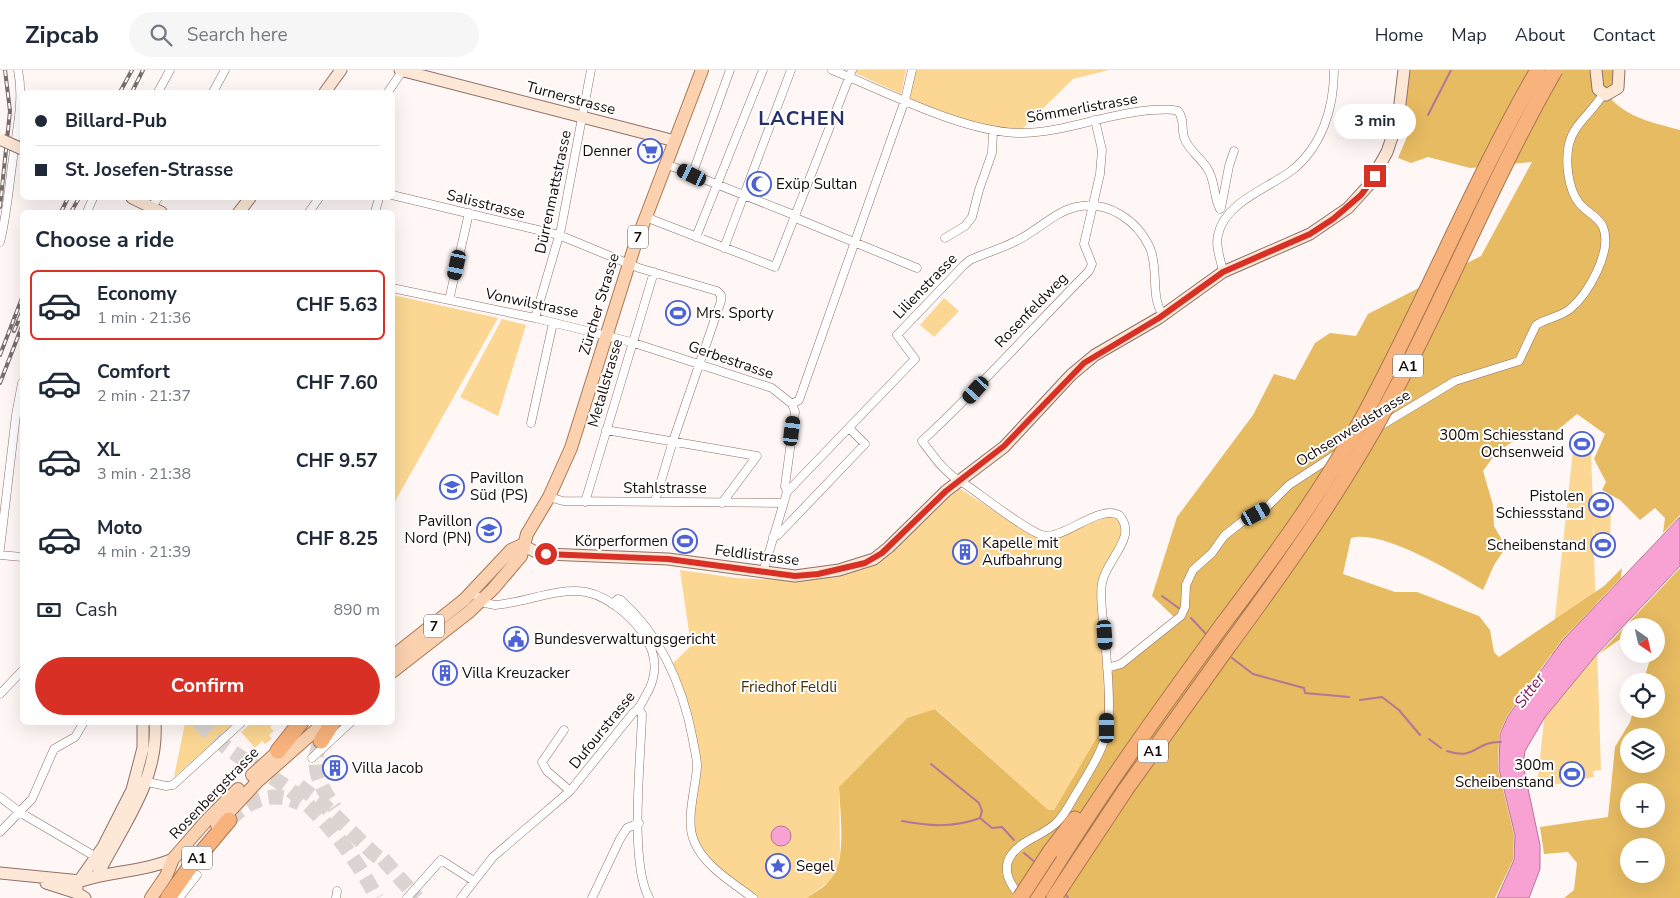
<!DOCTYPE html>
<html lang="en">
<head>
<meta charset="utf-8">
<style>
  body { margin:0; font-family:"Nunito Sans",sans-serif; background:#f6f6f7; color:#1f2937; height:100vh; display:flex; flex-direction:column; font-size:19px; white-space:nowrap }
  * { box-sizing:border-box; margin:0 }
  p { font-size:16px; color:#747a83 }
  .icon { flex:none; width:28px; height:28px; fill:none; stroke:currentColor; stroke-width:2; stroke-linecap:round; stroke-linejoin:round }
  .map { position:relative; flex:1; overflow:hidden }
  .panel { position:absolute; left:20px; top:140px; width:375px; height:515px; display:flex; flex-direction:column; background:#fff; border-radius:8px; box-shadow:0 5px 20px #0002 }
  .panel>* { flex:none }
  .banner { position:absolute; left:20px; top:20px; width:375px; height:110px; border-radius:8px; box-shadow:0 5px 20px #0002; display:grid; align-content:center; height:110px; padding:0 15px; background:#fff }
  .needle { width:32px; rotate:146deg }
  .tools { position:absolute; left:1620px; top:548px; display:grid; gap:10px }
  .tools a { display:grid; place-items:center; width:45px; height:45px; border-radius:50%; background:#fff; box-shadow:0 5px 20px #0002; font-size:25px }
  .end { position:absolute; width:22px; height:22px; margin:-11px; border:6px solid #d93025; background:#fff; box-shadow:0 0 0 2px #fff }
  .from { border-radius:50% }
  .bubble { position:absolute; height:35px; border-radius:18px; background:#fff; box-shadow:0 5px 20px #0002; font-size:16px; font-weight:700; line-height:35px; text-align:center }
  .car { position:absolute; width:15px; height:30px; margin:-15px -8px; border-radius:6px; box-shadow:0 0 4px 1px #0007; background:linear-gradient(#222 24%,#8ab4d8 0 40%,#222 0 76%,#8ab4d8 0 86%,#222 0) }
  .banner b { display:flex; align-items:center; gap:18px; height:48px; font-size:19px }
  .banner b+b { border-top:1px solid #e0e1e3 }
  .banner i { width:12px; height:12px; background:#1f2937 }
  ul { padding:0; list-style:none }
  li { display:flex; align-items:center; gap:15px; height:70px; margin:0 10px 8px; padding:0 5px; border:2px solid transparent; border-radius:8px }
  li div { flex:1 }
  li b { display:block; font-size:19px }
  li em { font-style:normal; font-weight:700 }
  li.active { border-color:#d93025 }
  li>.icon { width:45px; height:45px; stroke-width:1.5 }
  h2 { padding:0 15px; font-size:22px; line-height:60px }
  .pay { display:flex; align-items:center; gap:12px; height:55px; padding:0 15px; font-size:19px }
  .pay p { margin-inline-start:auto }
  .primary-button { display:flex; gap:10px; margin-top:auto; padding:10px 15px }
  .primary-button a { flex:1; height:58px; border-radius:30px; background:#d93025; color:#fff; font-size:20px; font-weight:700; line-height:58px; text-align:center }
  header { display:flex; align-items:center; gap:30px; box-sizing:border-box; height:70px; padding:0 25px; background:#fff; border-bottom:1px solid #e0e1e3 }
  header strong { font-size:24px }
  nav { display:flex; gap:28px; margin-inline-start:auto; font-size:18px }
  .search { width:350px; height:45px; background:#f6f6f7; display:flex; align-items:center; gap:12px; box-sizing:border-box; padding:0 18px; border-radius:28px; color:#747a83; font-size:19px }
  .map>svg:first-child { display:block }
  .green { fill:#fbd793 }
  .forest { fill:#e7bb62; fill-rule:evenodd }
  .water { fill:#f8a2d3; stroke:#b47596 }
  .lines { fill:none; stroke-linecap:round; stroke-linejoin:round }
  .stream { stroke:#b47596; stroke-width:2 }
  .highway-tunnel { stroke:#dcd4d1; stroke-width:15; stroke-dasharray:15 8; stroke-linecap:butt }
  .street-casing { stroke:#907068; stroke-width:9 }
  .secondary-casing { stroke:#907068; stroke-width:13 }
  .primary-casing { stroke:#a97853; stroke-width:14 }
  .highway-casing { stroke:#a97853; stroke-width:17 }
  .street { stroke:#fff; stroke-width:8 }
  .secondary { stroke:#fde8d7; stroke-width:11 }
  .primary { stroke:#fbd1b0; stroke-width:12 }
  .highway { stroke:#f8b27b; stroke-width:15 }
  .rail-casing { stroke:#776d6b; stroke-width:4 }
  .rail { stroke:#fff; stroke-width:2; stroke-dasharray:5.5; stroke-linecap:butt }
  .secondary-bridge-casing { stroke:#907068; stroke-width:13; stroke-linecap:butt }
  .highway-bridge-casing { stroke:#a97853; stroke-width:17; stroke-linecap:butt }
  .secondary-bridge { stroke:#fde8d7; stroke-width:11 }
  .highway-bridge { stroke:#f8b27b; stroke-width:15 }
  .route { stroke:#d93025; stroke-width:6 }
  .labels { text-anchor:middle; stroke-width:4; stroke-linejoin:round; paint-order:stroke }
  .shield { fill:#fff; stroke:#5c5452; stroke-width:1 }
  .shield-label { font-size:14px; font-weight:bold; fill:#160b08 }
  .street-label { font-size:15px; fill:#160b08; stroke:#fff }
  .poi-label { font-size:15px; fill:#160b08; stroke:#fff; text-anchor:start }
  .park-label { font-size:15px; fill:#423008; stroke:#fff }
  .water-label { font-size:16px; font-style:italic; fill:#7b185a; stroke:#fff }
  .district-label { font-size:20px; font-weight:bold; letter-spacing:1px; fill:#253069; stroke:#fff }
</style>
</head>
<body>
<header>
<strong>Zipcab</strong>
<div class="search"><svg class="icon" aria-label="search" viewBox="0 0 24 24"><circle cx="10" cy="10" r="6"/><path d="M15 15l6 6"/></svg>Search here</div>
<nav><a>Home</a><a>Map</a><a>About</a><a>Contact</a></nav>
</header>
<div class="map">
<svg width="1680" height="828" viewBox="0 0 1680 828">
  <rect width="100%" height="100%" fill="#fff7f5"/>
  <!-- green -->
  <path class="green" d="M856 0H906L901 24 855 3Z
    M912 0H1109L1073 9 1018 63 993 61 905 30Z
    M393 225 498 248 393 435 392 225Z
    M944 228 959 241 934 267 920 255Z
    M502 249 526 255 498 346 460 327Z
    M1573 380H1591L1593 441 1611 438 1610 475 1596 477 1593 453 1601 700 1593 701 1594 707 1553 715V711L1546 712 1547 715 1543 716V713H1539L1538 706Z
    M959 418 1024 460 1050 469 1109 446H1115L1124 455 1122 467 1105 495 1099 512 1104 603V655L1054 740 1048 741 936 639 907 648 839 717 840 782 837 800 832 809 807 828H753L716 799 693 769 697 693 670 596 691 576 680 500 737 508 784 510 865 493 931 434Z
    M252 652 274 653 270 657 274 661 269 665 272 669 265 674 262 671 255 678 241 662Z
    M185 653H235L174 707Z"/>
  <!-- forest -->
  <path class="forest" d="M1408 0H1615L1612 30C1631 49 1655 53 1680 60V445L1663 463 1665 448 1655 438 1640 450 1620 430 1602 420 1606 412 1594 389 1605 364 1577 344 1554 363H1525L1496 383 1483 401 1493 435 1494 456 1506 477 1494 495 1483 520C1454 503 1383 459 1351 468L1343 504 1395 522H1417L1479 546 1490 560 1494 582 1499 587 1604 516 1622 498 1621 508 1562 569 1507 646 1499 664 1498 699 1514 765 1513 790 1495 828H807C815 822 825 817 831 809 847 792 840 740 839 717L907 648 935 639 1048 740H1054L1104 655V603L1176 549 1152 526 1177 447 1253 345 1274 304 1295 310 1315 273 1330 263 1356 266 1368 244 1481 186 1532 92 1470 98 1428 87 1411 93 1398 88 1409 62 1403 45Z
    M1680 498V828H1564L1574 820 1577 793 1568 782 1544 784 1540 757 1608 747 1615 677 1630 652 1634 639H1656V611H1643L1652 584H1656V556H1629V563L1599 584ZM1629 666H1656V694H1629ZM1629 721H1656V749H1629ZM1629 776H1656V804H1629Z"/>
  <!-- water -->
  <path class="water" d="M1680 447V496L1597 584 1569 618 1545 647 1525 681 1523 695 1540 775V799L1529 828H1497L1514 790 1515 765 1499 699 1500 664 1508 646 1563 570Z
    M771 766a10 10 0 1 1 20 0a10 10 0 1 1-20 0Z"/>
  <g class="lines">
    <!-- stream -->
    <path class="stream" d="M1428 45 1451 0
      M1162 526 1180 539
      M1191 548 1206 564
      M1232 588 1253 604 1304 618 1305 623 1349 627
      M1360 630 1382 627 1399 640 1420 665
      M1429 669 1441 678
      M1447 681C1476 691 1475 671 1501 672
      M931 694 979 733 982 741 980 748 992 758 1002 757 1014 770
      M902 751C928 756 954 758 980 748
      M1024 783 1036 793
      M1065 823 1068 828"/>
    <!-- highway-tunnel -->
    <path class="highway-tunnel" d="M199 652C223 681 256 695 285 716 324 745 355 786 377 828
      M320 672C310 698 320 716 335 738
      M299 716 324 735 374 784 390 796
      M229 750C252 729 271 720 300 733
      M383 789 417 828"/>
    <defs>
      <path id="street" d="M832 0C885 21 960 61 1017 63 1063 64 1106 43 1152 40 1160 40 1169 38 1178 41 1185 50 1181 57 1184 67 1188 80 1200 87 1207 98 1216 111 1213 127 1220 139
        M158 22 170 0
        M213 22 225 0
        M388 22 403 0
        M666 94 794 145 798 149 917 198
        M692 105 730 0
        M392 125 559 165 639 198 717 221 721 225V231L673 371 655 431
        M1221 138 1229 96 1234 81
        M87 142 93 128
        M148 142 158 128
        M309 142 319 128
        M375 142 379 128
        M646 145 653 150 775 197 852 0
        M696 167 763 0
        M945 168 965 156 972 147 979 120 992 83 993 61
        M0 172C7 144 9 116 13 88 17 59 24 29 18 0
        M724 178 791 0
        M1223 202C1221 189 1215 178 1218 165 1225 132 1267 119 1291 101 1322 77 1334 38 1334 0
        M392 218 535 248 631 272 772 318 792 334 795 342 785 416 787 422 763 502
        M449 230 469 143
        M535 248 561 159 591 0
        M792 334 799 330 905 30 912 0
        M531 353 553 253
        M1377 358 1455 311 1519 291 1536 255C1547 248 1560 247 1570 239 1588 224 1613 181 1603 157 1598 146 1586 142 1579 133 1568 119 1565 91 1569 74 1574 53 1593 42 1603 24
        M606 360 757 386 722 433
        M787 422 915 289 897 265 964 195 970 190C985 183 1001 179 1016 171 1036 162 1054 142 1076 137 1108 130 1137 150 1150 178 1159 199 1150 227 1163 245
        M549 427 563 431 782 433
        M585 432 654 202
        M773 467 778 465 865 374 849 358
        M0 479 16 345 22 313
        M0 485 22 487
        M612 534 618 529 621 530C661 566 683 617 693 670 694 678 697 687 697 696 696 718 685 750 694 771 704 796 732 812 753 828
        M1107 598 1121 594 1181 546 1185 537 1186 515 1193 500 1212 483 1224 466 1243 451 1268 436 1289 415 1338 383
        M0 624 22 601
        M639 639 642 644C641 688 629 791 649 828
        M564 660 542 692 547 701 570 721
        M312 688 351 652
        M143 711 166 716 173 715 242 652
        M0 727 21 743 96 787
        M0 762 32 729 54 679 75 667 84 652
        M179 828 197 805
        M336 828 337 821
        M407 828 441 790 474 811
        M461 828 493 787 570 721 633 643C640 639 642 632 646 625 654 612 657 596 652 581 644 556 612 527 586 522 557 517 525 533 495 535L485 533 472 522
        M592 828 620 769 627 758 639 753
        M1021 828C1011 815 1000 800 1012 784 1024 768 1046 765 1058 751 1067 742 1072 729 1079 719 1090 700 1102 682 1107 661 1112 640 1107 592 1105 570 1104 552 1099 530 1102 513 1106 489 1139 467 1119 445 1099 435 1068 466 1046 466 1031 465 980 424 965 414 946 405 934 387 922 371 981 317 1033 257 1089 201L1092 194 1084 174 1100 104 1102 80 1095 50"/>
      <path id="secondary" d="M400 0 675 71
        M1596 0 1598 19 1606 25 1618 18 1619 0
        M325 22 341 0
        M132 128 161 142
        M239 142 250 128
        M522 475 536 482 546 484 668 489 795 506 839 500 874 489 889 477 946 421 1004 377 1071 305 1095 285 1159 248 1223 202 1310 164 1348 138 1368 116 1387 82 1398 50 1404 0
        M0 803 81 811C110 801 143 802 173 789
        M97 806C122 756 159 711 155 652
        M46 813 77 823 85 828
        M77 823V814L103 777 132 720 143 678V652"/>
      <path id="primary" d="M392 587 464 530 511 480 522 475
        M392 602 469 542 493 519 521 486 527 464 549 427 571 378 634 178 702 0
        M252 705 284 676
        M217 755 258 711 325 652
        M151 828 166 806 173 789 207 750 238 719"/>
      <path id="highway" d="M321 671 333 652
        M278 681 301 652
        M1050 782 1075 749
        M168 828 192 794 229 750
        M1036 828C1093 733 1158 643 1223 554
        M1054 828 1126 719 1230 574"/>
    </defs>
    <!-- street casing -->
    <use href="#street" class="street-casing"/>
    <!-- secondary casing -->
    <use href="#secondary" class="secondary-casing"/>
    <!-- primary casing -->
    <use href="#primary" class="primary-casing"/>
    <!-- highway casing -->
    <use href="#highway" class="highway-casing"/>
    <!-- street -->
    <use href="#street" class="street"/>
    <!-- secondary -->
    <use href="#secondary" class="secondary"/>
    <!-- primary -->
    <use href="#primary" class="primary"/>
    <!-- highway -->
    <use href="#highway" class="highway"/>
    <defs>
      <path id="rail" d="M120 22 132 0
        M132 22 143 0
        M0 137 10 41 5 0
        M61 142 68 128
        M71 142 79 128
        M14 261 22 242
        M0 285 22 228
        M0 313 22 256"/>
    </defs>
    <!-- rail casing -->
    <use href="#rail" class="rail-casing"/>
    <!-- rail -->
    <use href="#rail" class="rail"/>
    <defs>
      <path id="secondary-bridge" d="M2 70 22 79"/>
      <path id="highway-bridge" d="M1223 554C1272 489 1321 423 1361 351 1424 236 1472 114 1538 0
        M1230 574C1288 495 1345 415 1391 328 1449 220 1494 106 1555 0
        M1020 828 1050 782"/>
    </defs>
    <!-- secondary-bridge casing -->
    <use href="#secondary-bridge" class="secondary-bridge-casing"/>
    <!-- highway-bridge casing -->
    <use href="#highway-bridge" class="highway-bridge-casing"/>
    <!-- secondary-bridge -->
    <use href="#secondary-bridge" class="secondary-bridge"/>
    <!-- highway-bridge -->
    <use href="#highway-bridge" class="highway-bridge"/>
  </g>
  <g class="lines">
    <!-- route -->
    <path class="route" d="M546 484 668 489 795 506 818 504 865 493 882 483 946 421 1004 376 1084 293 1159 248 1223 202 1310 164 1333 149 1361 125 1375 106"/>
  </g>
  <!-- icons -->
  <defs>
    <symbol id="supermarket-ring" viewBox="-11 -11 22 22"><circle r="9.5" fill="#fff" stroke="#4c62d6" stroke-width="1.5"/><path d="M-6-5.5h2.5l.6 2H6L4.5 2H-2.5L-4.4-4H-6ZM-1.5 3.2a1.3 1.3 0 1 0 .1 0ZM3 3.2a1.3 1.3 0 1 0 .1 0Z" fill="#4c62d6"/></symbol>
    <symbol id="mosque-ring" viewBox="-11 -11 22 22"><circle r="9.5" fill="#fff" stroke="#4c62d6" stroke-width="1.5"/><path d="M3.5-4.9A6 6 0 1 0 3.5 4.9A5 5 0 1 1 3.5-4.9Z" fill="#4c62d6"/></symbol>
    <symbol id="stadium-ring" viewBox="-11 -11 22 22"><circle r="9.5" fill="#fff" stroke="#4c62d6" stroke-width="1.5"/><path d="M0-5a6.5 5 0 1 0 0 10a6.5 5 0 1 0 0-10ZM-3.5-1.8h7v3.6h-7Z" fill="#4c62d6"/></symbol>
    <symbol id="school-ring" viewBox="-11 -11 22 22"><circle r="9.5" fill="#fff" stroke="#4c62d6" stroke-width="1.5"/><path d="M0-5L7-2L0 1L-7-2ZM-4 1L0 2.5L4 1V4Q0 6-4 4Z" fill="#4c62d6"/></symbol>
    <symbol id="building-ring" viewBox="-11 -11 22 22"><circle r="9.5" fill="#fff" stroke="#4c62d6" stroke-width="1.5"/><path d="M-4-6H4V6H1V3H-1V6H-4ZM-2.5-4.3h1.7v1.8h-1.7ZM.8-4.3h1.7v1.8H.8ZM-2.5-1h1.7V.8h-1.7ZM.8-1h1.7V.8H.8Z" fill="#4c62d6"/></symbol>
    <symbol id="civic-ring" viewBox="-11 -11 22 22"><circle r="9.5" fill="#fff" stroke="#4c62d6" stroke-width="1.5"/><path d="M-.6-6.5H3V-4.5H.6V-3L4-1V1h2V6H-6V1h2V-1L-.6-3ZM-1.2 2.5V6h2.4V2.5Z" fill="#4c62d6"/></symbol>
    <symbol id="sight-ring" viewBox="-11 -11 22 22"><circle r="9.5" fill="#fff" stroke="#4c62d6" stroke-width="1.5"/><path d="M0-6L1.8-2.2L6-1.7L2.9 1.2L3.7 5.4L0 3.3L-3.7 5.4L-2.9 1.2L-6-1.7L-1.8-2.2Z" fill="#4c62d6"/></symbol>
  </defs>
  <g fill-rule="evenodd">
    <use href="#supermarket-ring" x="636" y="67" width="28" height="28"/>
    <use href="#mosque-ring" x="745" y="100" width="28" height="28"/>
    <use href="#stadium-ring" x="664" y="229" width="28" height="28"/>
    <use href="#stadium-ring" x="1568" y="360" width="28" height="28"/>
    <use href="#school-ring" x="438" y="403" width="28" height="28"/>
    <use href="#stadium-ring" x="1587" y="421" width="28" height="28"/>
    <use href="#school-ring" x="475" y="446" width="28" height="28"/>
    <use href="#stadium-ring" x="671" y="457" width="28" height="28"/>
    <use href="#stadium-ring" x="1589" y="461" width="28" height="28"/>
    <use href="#building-ring" x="951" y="468" width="28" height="28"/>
    <use href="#civic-ring" x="502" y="555" width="28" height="28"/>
    <use href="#building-ring" x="431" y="589" width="28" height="28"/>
    <use href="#building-ring" x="321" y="684" width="28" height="28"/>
    <use href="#stadium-ring" x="1558" y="690" width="28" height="28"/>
    <use href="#sight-ring" x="764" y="782" width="28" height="28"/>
  </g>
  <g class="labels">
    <!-- shield labels -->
    <g class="shield">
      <rect x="628" y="155.5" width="20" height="23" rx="4"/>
      <rect x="1393" y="284.5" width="30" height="23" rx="4"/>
      <rect x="424" y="544.5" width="20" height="23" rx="4"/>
      <rect x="1138" y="669.5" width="30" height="23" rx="4"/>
      <rect x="182" y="776.5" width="30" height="23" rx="4"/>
    </g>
    <g class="shield-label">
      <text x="638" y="172">7</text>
      <text x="1408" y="301">A1</text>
      <text x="434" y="561">7</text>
      <text x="1153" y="686">A1</text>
      <text x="197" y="793">A1</text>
    </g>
    <!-- street labels -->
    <g class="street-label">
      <text transform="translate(571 28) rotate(15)" y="5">Turnerstrasse</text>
      <text transform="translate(1082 38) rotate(-10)" y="5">Sömmerlistrasse</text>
      <text transform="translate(553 122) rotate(-78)" y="5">Dürrenmattstrasse</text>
      <text transform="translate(486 134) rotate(14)" y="5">Salisstrasse</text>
      <text transform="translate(925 216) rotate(-46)" y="5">Lilienstrasse</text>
      <text transform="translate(532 233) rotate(12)" y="5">Vonwilstrasse</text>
      <text transform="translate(599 234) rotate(-73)" y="5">Zürcher Strasse</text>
      <text transform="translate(1031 240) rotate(-46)" y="5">Rosenfeldweg</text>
      <text transform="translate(731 290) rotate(19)" y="5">Gerbestrasse</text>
      <text transform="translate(605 313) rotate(-74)" y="5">Metallstrasse</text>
      <text transform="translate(1353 358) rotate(-32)" y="5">Ochsenweidstrasse</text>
      <text x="665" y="423">Stahlstrasse</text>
      <text transform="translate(757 485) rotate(7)" y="5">Feldlistrasse</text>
      <text transform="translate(602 660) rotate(-51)" y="5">Dufourstrasse</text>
      <text transform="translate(214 723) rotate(-46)" y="5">Rosenbergstrasse</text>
    </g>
    <!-- poi labels -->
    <g class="poi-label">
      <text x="632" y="86" text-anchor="end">Denner</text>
      <text x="776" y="119">Exüp Sultan</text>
      <text x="696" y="248">Mrs. Sporty</text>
      <text x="1564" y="370" text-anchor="end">300m Schiesstand<tspan x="1564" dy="17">Ochsenweid</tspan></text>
      <text x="470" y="413">Pavillon<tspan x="470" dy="17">Süd (PS)</tspan></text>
      <text x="1584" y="431" text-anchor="end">Pistolen<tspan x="1584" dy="17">Schiessstand</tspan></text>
      <text x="472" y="456" text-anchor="end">Pavillon<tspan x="472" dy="17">Nord (PN)</tspan></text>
      <text x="668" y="476" text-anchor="end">Körperformen</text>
      <text x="982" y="478">Kapelle mit<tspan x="982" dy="17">Aufbahrung</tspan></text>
      <text x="1586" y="480" text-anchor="end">Scheibenstand</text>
      <text x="534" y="574">Bundesverwaltungsgericht</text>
      <text x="462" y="608">Villa Kreuzacker</text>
      <text x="1554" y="700" text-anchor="end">300m<tspan x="1554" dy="17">Scheibenstand</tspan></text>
      <text x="352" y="703">Villa Jacob</text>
      <text x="796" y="801">Segel</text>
    </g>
    <!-- park labels -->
    <g class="park-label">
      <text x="789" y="622">Friedhof Feldli</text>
    </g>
    <!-- water labels -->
    <g class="water-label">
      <text transform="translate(1529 620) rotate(-53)" y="6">Sitter</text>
    </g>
    <!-- district labels -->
    <g class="district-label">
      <text x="802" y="55">LACHEN</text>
    </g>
  </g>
</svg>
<div class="tools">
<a><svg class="needle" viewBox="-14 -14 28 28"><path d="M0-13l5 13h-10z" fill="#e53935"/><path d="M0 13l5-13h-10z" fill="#747a83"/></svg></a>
<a><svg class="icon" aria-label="locate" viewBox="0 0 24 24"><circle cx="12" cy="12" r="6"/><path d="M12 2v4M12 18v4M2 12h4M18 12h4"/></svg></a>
<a><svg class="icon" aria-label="layers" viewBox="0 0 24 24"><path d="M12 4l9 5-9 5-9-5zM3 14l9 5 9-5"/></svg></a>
<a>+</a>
<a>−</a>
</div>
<i class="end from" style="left:546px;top:484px"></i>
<i class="end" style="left:1375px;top:106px"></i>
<div class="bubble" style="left:1334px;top:34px;width:82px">3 min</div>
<i class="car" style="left:692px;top:105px;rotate:296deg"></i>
<i class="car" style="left:457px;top:195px;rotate:192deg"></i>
<i class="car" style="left:976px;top:320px;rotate:222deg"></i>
<i class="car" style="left:792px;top:361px;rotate:7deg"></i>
<i class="car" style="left:1256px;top:444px;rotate:61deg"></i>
<i class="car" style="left:1105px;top:565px;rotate:176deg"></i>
<i class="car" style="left:1107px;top:658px;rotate:0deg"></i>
<div class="banner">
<b><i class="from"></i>Billard-Pub</b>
<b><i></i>St. Josefen-Strasse</b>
</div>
<section class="panel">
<h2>Choose a ride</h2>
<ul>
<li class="active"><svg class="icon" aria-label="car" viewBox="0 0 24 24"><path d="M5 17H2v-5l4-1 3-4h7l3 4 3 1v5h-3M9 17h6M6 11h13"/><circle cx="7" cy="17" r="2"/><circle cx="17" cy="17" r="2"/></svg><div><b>Economy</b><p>1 min · 21:36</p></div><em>CHF 5.63</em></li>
<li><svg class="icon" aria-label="car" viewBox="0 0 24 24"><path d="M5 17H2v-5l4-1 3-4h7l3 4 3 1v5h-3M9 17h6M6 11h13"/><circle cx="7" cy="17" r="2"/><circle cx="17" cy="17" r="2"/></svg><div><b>Comfort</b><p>2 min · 21:37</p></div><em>CHF 7.60</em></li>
<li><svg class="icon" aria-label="car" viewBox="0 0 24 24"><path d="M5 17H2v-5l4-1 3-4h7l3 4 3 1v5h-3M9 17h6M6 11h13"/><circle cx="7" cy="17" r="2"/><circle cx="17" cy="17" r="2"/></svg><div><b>XL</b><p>3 min · 21:38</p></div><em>CHF 9.57</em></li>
<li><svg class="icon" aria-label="car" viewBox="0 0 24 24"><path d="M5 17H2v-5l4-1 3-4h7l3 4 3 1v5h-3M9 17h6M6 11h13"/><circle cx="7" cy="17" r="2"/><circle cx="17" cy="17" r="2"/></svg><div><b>Moto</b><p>4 min · 21:39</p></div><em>CHF 8.25</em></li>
</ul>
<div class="pay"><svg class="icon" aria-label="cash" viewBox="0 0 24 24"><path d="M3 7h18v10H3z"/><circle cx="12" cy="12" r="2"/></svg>Cash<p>890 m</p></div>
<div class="primary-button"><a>Confirm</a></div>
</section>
</div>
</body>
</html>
